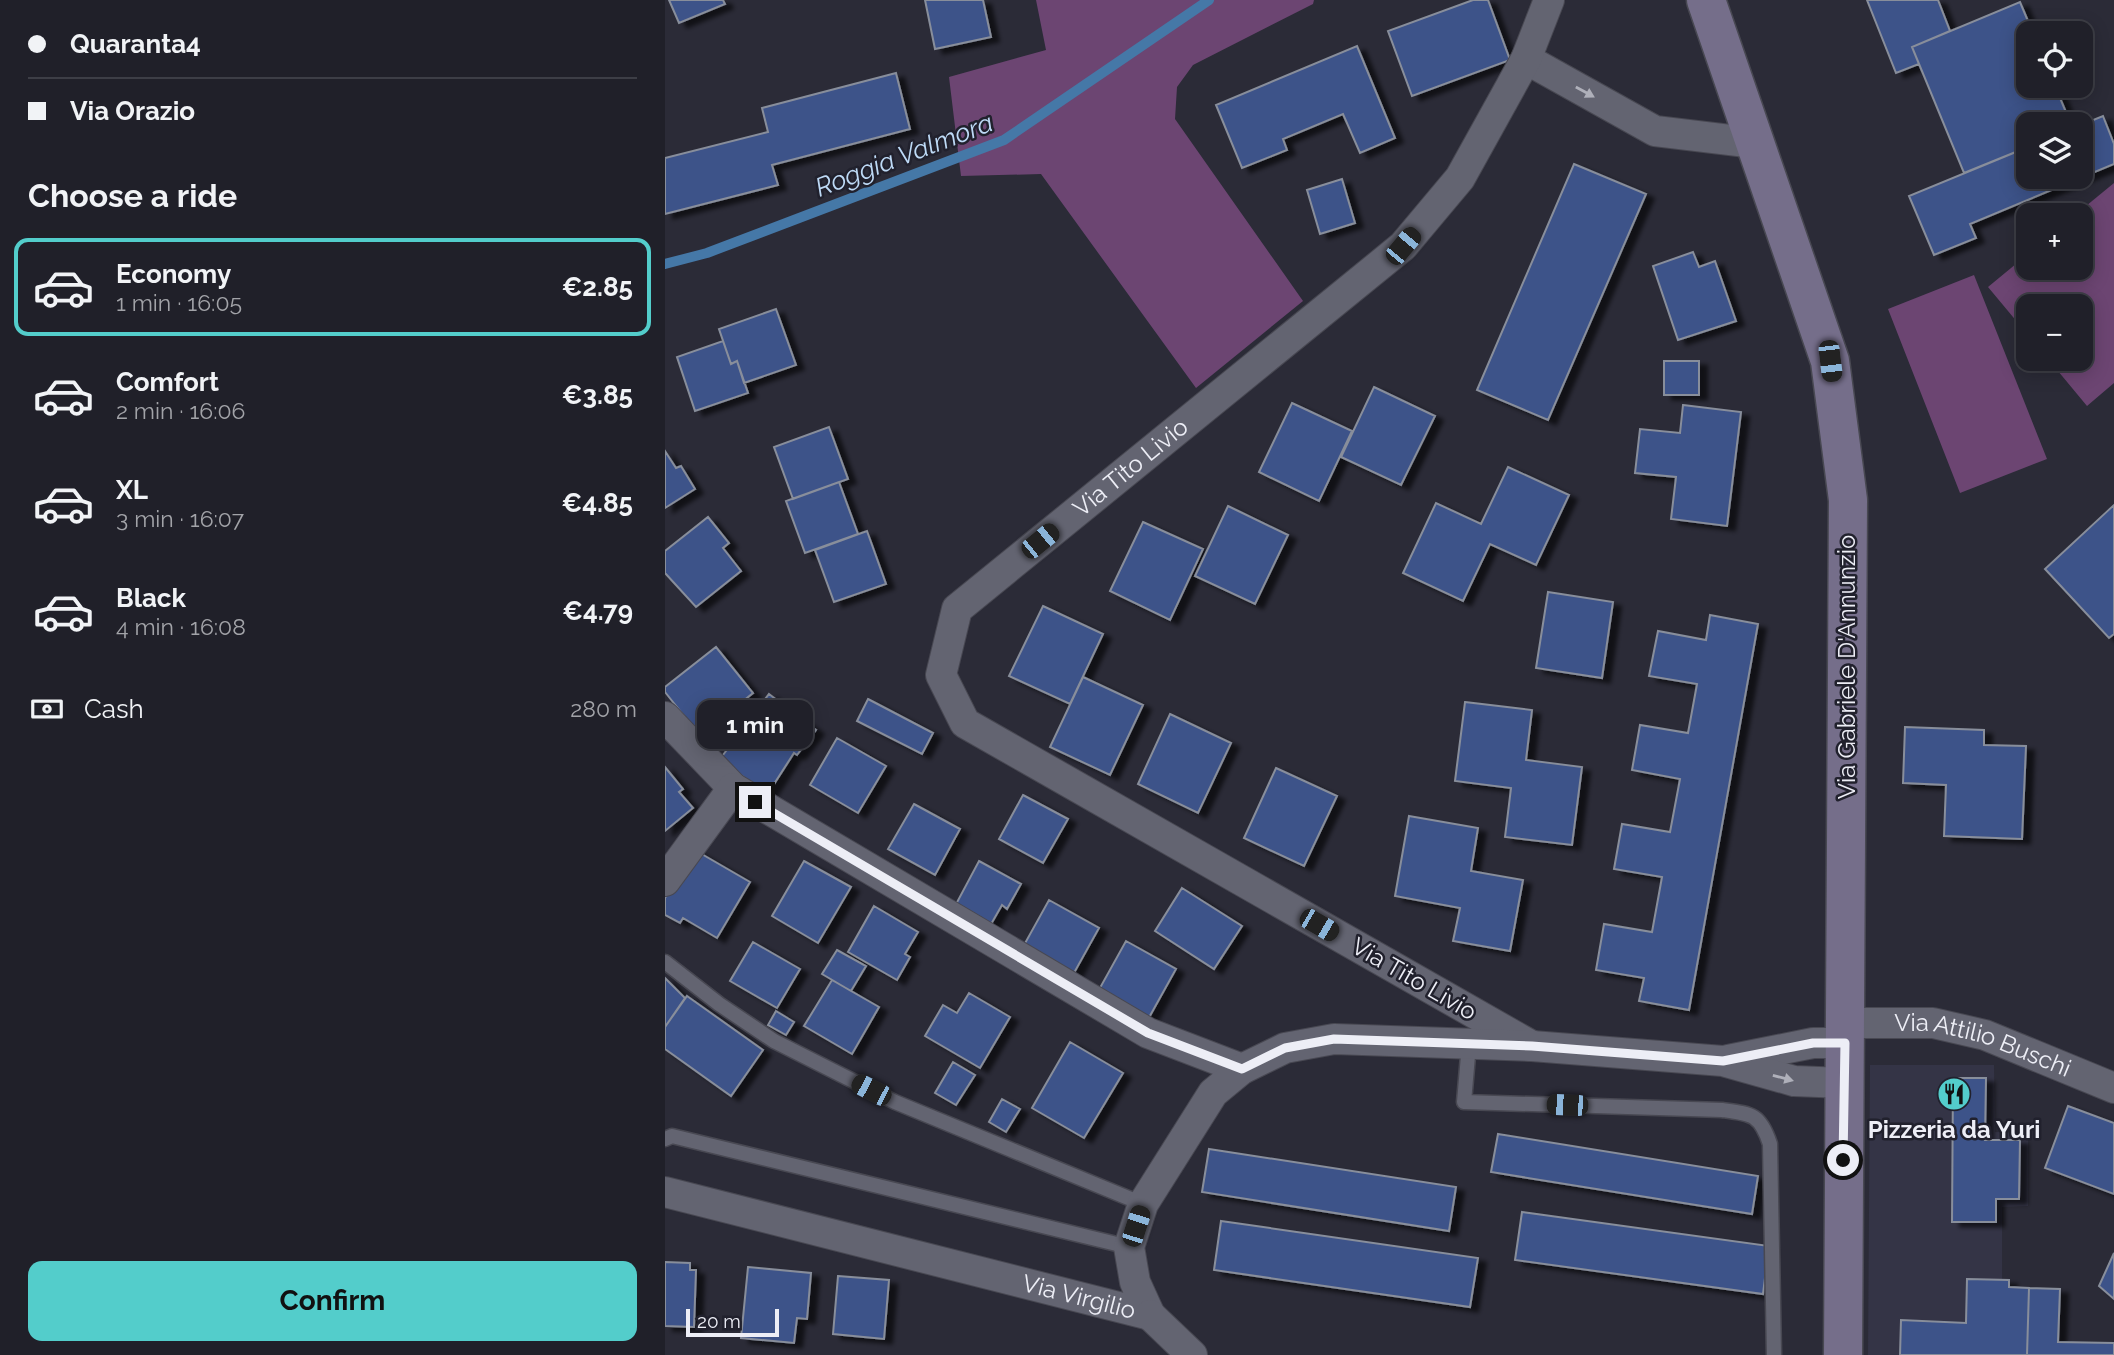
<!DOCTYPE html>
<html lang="en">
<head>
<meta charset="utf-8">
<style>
  body { margin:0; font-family:Raleway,sans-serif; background:#2d2d35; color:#f1f3f6; height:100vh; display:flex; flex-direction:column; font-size:26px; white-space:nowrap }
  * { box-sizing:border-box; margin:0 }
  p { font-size:23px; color:#a2a3a8 }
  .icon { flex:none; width:38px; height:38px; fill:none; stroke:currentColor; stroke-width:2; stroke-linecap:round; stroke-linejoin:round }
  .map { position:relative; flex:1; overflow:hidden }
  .panel { display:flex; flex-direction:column; background:#202029; width:665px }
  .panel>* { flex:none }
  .guide { display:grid; align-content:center; height:154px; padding:0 28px; background:#202029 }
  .tools { position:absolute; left:1351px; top:21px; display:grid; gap:14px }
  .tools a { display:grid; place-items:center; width:77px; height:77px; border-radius:14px; background:#202029; box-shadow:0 4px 18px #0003,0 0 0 2px #3d3e46; font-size:35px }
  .scale { position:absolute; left:21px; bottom:18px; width:93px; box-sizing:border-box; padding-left:7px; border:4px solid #edeef6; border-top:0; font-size:19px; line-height:24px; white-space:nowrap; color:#edeef6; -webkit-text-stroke:5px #21212d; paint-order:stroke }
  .end { position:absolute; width:32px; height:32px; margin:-16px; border:9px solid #edeef6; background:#111; box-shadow:0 0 0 4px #111 }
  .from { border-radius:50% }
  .bubble { position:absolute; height:49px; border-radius:14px; background:#202029; box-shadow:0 4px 18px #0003,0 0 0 2px #3d3e46; font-size:23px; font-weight:700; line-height:49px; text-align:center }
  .car { position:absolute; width:21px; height:42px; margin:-21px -10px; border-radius:9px; box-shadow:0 0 5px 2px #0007; background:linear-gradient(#222 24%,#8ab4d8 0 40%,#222 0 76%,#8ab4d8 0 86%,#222 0) }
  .guide b { display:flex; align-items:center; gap:24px; height:66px; font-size:26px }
  .guide b+b { border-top:2px solid #3d3e46 }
  .guide i { width:18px; height:18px; background:#f1f3f6 }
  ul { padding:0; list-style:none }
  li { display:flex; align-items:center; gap:21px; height:98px; margin:0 14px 10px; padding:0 14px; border:4px solid transparent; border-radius:14px }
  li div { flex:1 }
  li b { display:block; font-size:26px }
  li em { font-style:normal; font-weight:700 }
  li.on { border-color:#53cdcb }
  li>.icon { width:63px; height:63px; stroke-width:1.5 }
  h2 { padding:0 28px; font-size:32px; line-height:84px }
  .pay { display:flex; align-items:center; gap:18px; height:77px; padding:0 28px; font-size:26px }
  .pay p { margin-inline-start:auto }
  .button { display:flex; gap:14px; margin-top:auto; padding:14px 28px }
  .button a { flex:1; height:80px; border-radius:14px; background:#53cdcb; color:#111; font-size:28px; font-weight:700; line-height:80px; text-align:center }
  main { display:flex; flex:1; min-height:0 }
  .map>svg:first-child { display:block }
  .built { fill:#343446 }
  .green { fill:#6c4572 }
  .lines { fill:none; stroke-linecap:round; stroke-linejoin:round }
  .stream { stroke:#4578a7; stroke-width:10 }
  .building { fill:#3e5389; stroke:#888e9b; stroke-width:2; filter:url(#shadow) }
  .lane-casing { stroke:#484852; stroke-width:17 }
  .street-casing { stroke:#484852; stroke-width:32 }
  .secondary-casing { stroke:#484852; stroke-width:41 }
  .lane { stroke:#636471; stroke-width:14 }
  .street { stroke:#636471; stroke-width:30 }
  .secondary { stroke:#756e8a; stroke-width:38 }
  .oneway { fill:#afb0ba }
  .route { stroke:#edeef6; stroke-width:9 }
  .labels { text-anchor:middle; stroke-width:5; stroke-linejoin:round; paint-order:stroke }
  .street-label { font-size:24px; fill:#edeef6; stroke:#21212d }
  .poi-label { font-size:24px; font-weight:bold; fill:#edeef6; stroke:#21212d }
  .water-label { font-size:26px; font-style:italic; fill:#bedaf6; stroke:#21212d }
</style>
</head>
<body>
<main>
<section class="panel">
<div class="guide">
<b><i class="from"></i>Quaranta4</b>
<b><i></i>Via Orazio</b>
</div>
<h2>Choose a ride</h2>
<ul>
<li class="on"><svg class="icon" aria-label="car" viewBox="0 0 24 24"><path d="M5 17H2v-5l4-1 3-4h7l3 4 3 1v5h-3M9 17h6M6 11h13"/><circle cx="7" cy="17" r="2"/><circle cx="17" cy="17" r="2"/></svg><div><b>Economy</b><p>1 min · 16:05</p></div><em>€2.85</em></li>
<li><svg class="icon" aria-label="car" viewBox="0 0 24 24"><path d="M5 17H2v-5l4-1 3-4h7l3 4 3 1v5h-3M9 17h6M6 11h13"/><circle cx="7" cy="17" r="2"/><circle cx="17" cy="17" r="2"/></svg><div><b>Comfort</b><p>2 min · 16:06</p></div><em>€3.85</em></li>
<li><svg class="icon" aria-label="car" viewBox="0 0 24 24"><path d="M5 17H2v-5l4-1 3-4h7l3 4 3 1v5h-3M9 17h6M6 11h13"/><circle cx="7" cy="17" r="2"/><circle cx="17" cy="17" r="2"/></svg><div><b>XL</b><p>3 min · 16:07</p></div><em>€4.85</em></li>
<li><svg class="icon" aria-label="car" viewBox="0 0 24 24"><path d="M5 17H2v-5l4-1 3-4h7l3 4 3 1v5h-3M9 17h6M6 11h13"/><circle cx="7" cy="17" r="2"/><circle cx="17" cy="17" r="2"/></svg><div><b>Black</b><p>4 min · 16:08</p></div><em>€4.79</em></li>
</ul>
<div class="pay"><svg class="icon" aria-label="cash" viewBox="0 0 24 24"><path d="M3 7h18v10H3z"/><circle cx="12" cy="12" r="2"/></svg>Cash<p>280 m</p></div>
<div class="button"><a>Confirm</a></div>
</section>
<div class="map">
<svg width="1449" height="1355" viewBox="0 0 1449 1355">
  <defs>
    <filter id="shadow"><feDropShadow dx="8" dy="4.5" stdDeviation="2" flood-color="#0009"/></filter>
  </defs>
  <rect width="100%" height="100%" fill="#2b2b37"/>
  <!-- built -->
  <path class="built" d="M1205 1065H1329L1330 1132 1363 1133V1206L1337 1207V1281L1321 1355H1203Z"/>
  <!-- green -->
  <path class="green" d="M371 0H649L648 4 528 65 512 87 510 119 638 301 531 388 376 174 296 176 284 77 381 50Z
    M1449 183V383L1422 406 1383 359H1416V306H1363V335L1323 287 1363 254V268H1416V215H1410Z
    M1309 275 1382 459 1295 493 1223 309Z"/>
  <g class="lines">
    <!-- stream -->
    <path class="stream" d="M0 264 42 253 339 140 544 0"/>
  </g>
  <!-- building -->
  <path class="building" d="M4 0H58L60 4 14 23Z
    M260 0H318L326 37 270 49Z
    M808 0H823L845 60 747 96 723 31Z
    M1202 0H1273L1285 31 1247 47 1254 64 1231 73Z
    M1355 2 1368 33H1363V86H1390L1406 124H1363V147L1299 173 1247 47Z
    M692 46 730 138 695 153 678 114 618 139 622 150 577 168 551 105Z
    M231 73 245 129 107 165 113 185 0 214V158L103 132 97 108Z
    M1438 116 1449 144V164L1305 224 1311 238 1269 255 1244 196 1363 147V177H1416V125Z
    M909 164 981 194 883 420 812 390Z
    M677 179 690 223 655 234 642 190Z
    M1028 252 1034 267 1050 261 1071 321 1013 340 988 266Z
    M111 309 131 365 79 383 72 361 66 364 54 329Z
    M58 341 66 364 72 361 83 393 30 411 12 357Z
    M999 361H1034V395H999Z
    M709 387 770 416 736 485 676 457Z
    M627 403 687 431 654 501 594 472Z
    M1018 405 1076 412 1062 526 1006 519 1011 477 970 473 975 429 1015 433Z
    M164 427 183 479 128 499 109 447Z
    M0 451 11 468 16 466 30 489 0 508Z
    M843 467 904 495 871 565 825 544 798 601 738 573 771 503 816 524Z
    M174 482 193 534 140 553 121 501Z
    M1449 505V634L1444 638 1380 569Z
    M563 506 623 535 590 604 530 576Z
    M43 517 64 543 58 548 76 571 31 607 0 573V551Z
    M478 522 538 549 505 620 445 591Z
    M202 531 221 584 169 602 150 550Z
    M883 592 948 602 937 678 871 668Z
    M378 606 438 634 405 704 344 676Z
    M1045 615 1093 624 1024 1010 974 1001 979 978 931 970 939 924 987 932 997 877 949 869 957 824 1005 832 1015 779 967 770 975 725 1023 733 1032 684 984 676 993 631 1041 640Z
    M51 647 88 693 35 736 0 692V687Z
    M418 677 478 705 445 775 385 747Z
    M104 694 151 730 132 755 129 753 102 795 55 759Z
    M203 699 268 733 257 754 192 721Z
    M800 702 867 710 861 760 917 767 907 845 840 837 846 788 790 781Z
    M505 714 566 743 533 813 473 784Z
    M1240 727 1319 730V745L1361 746 1357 839 1279 836 1281 785 1238 783Z
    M172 738 221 766 193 813 145 785Z
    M0 767 18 789 14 792 28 808 0 831Z
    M611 768 672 796 639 866 579 838Z
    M358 795 403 819 378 863 334 839Z
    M249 804 295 829 270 875 223 849Z
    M744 816 813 828 806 871 858 880 845 951 788 941 795 908 730 896Z
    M28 849 85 882 52 938 18 918 15 923 0 915V898Z
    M139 861 186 887 153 943 107 916Z
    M314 861 356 884 342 909 337 905 325 926 290 906Z
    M517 888 577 926 549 969 490 931Z
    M384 900 434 928 409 973 359 945Z
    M209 906 253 932 240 954 245 957 232 980 183 952Z
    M461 941 511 969 481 1023 431 995Z
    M88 942 135 969 112 1008 65 981Z
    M172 950 201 966 186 991 157 974Z
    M0 978 20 998 0 1027Z
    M167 980 214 1007 187 1054 139 1026Z
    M304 993 345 1017 315 1068 260 1036 278 1005 292 1013Z
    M22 996 98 1050 66 1096 0 1049V1027Z
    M111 1011 129 1022 121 1035 103 1025Z
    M405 1042 458 1073 419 1138 367 1108Z
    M288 1062 310 1075 291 1105 270 1093Z
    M1288 1078H1321L1320 1140H1355L1354 1199H1331V1222H1287Z
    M337 1099 355 1109 341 1132 324 1122Z
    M1403 1106 1449 1123V1194L1380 1168Z
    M833 1134 1093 1176 1087 1214 826 1172Z
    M544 1149 791 1187 784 1231 537 1192Z
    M857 1212 1104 1246 1098 1294 850 1260Z
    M556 1221 813 1258 805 1307 549 1270Z
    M1449 1253V1299L1434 1286Z
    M0 1262 25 1263V1270H31L29 1327 0 1326Z
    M83 1267 146 1273 142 1319 132 1318 129 1343 76 1338Z
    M173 1276 224 1280 219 1339 168 1334Z
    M1302 1279 1344 1280V1287L1364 1288 1362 1355H1235L1236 1320 1301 1323Z
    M1364 1288 1395 1289 1393 1342 1449 1343V1355H1362Z"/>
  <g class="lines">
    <defs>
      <path id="lane" d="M0 962 54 1004 109 1041 230 1102 478 1204
        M804 1044 799 1102 1057 1110C1087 1114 1095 1114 1105 1144L1109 1355
        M0 1139 7 1136 464 1247"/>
      <g id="street">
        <path d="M861 59 990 131 1090 143"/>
        <path d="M0 717 68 788 483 1033 577 1069"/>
        <path d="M0 881 68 788"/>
        <path id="s1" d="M1181 1023H1268L1320 1035 1449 1088"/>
        <path id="s2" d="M867 1046 300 723 276 675 292 609 738 246 795 178 861 59 884 0"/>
        <path d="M1063 1060 1148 1043H1180"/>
        <path id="s3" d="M0 1192 485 1315 470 1282 464 1247 478 1204 548 1093 577 1069 620 1048 669 1039 867 1046 1058 1061 1129 1081 1179 1083"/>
        <path d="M485 1315 527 1355"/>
      </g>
      <path id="secondary" d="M1041 0 1165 361 1183 500 1178 1355"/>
    </defs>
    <!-- lane casing -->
    <use href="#lane" class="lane-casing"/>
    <!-- street casing -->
    <use href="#street" class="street-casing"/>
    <!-- secondary casing -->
    <use href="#secondary" class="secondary-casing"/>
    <!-- lane -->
    <use href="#lane" class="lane"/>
    <!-- street -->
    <use href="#street" class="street"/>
    <!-- secondary -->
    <use href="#secondary" class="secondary"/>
  </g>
  <!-- one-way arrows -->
  <defs><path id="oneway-solid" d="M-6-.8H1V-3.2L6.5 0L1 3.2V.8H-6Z" transform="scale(1.75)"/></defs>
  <g class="oneway">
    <use href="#oneway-solid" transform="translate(920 92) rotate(29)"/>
    <use href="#oneway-solid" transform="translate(1118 1078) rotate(15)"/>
  </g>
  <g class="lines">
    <!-- route -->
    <path class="route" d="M90 802 483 1033 577 1069 620 1048 669 1039 867 1046 1058 1061 1148 1043H1180L1178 1160"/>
  </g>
  <!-- icons -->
  <defs>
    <symbol id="restaurant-disc" viewBox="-11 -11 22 22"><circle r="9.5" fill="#53cdcb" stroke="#21212d"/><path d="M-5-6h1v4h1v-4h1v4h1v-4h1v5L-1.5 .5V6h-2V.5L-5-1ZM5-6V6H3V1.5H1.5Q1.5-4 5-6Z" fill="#111"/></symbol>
  </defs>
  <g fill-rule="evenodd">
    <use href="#restaurant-disc" x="1270" y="1075" width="38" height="38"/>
  </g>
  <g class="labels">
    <!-- street labels -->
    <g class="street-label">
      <text dy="8" stroke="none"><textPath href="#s2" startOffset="998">Via Tito Livio</textPath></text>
      <text transform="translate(1182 667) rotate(-90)" y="8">Via Gabriele D'Annunzio</text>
      <text transform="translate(749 979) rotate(30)" y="8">Via Tito Livio</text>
      <text dy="8" stroke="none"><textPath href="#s1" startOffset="140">Via Attilio Buschi</textPath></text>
      <text dy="8" stroke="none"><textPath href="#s3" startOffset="427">Via Virgilio</textPath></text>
    </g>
    <!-- poi labels -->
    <g class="poi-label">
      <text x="1289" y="1138">Pizzeria da Yuri</text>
    </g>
    <!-- water labels -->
    <g class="water-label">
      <text transform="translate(239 155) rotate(-21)" y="9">Roggia Valmora</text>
    </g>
  </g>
</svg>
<div class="tools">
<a><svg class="icon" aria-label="locate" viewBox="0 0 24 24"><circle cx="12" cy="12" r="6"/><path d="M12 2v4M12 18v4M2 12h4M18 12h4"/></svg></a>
<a><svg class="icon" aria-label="layers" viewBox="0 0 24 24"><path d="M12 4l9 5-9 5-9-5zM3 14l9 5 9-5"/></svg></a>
<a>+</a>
<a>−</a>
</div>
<div class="scale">20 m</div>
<i class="end from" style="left:1178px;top:1160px"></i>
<i class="end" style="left:90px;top:802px"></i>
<div class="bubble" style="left:32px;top:700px;width:116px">1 min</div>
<i class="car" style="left:738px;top:246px;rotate:40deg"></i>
<i class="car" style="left:1165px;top:361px;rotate:173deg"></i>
<i class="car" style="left:375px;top:541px;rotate:51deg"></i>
<i class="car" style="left:654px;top:925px;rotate:120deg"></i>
<i class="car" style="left:206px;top:1090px;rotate:297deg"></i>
<i class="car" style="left:902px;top:1105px;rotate:272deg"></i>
<i class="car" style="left:471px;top:1226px;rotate:18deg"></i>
</div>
</main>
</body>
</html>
